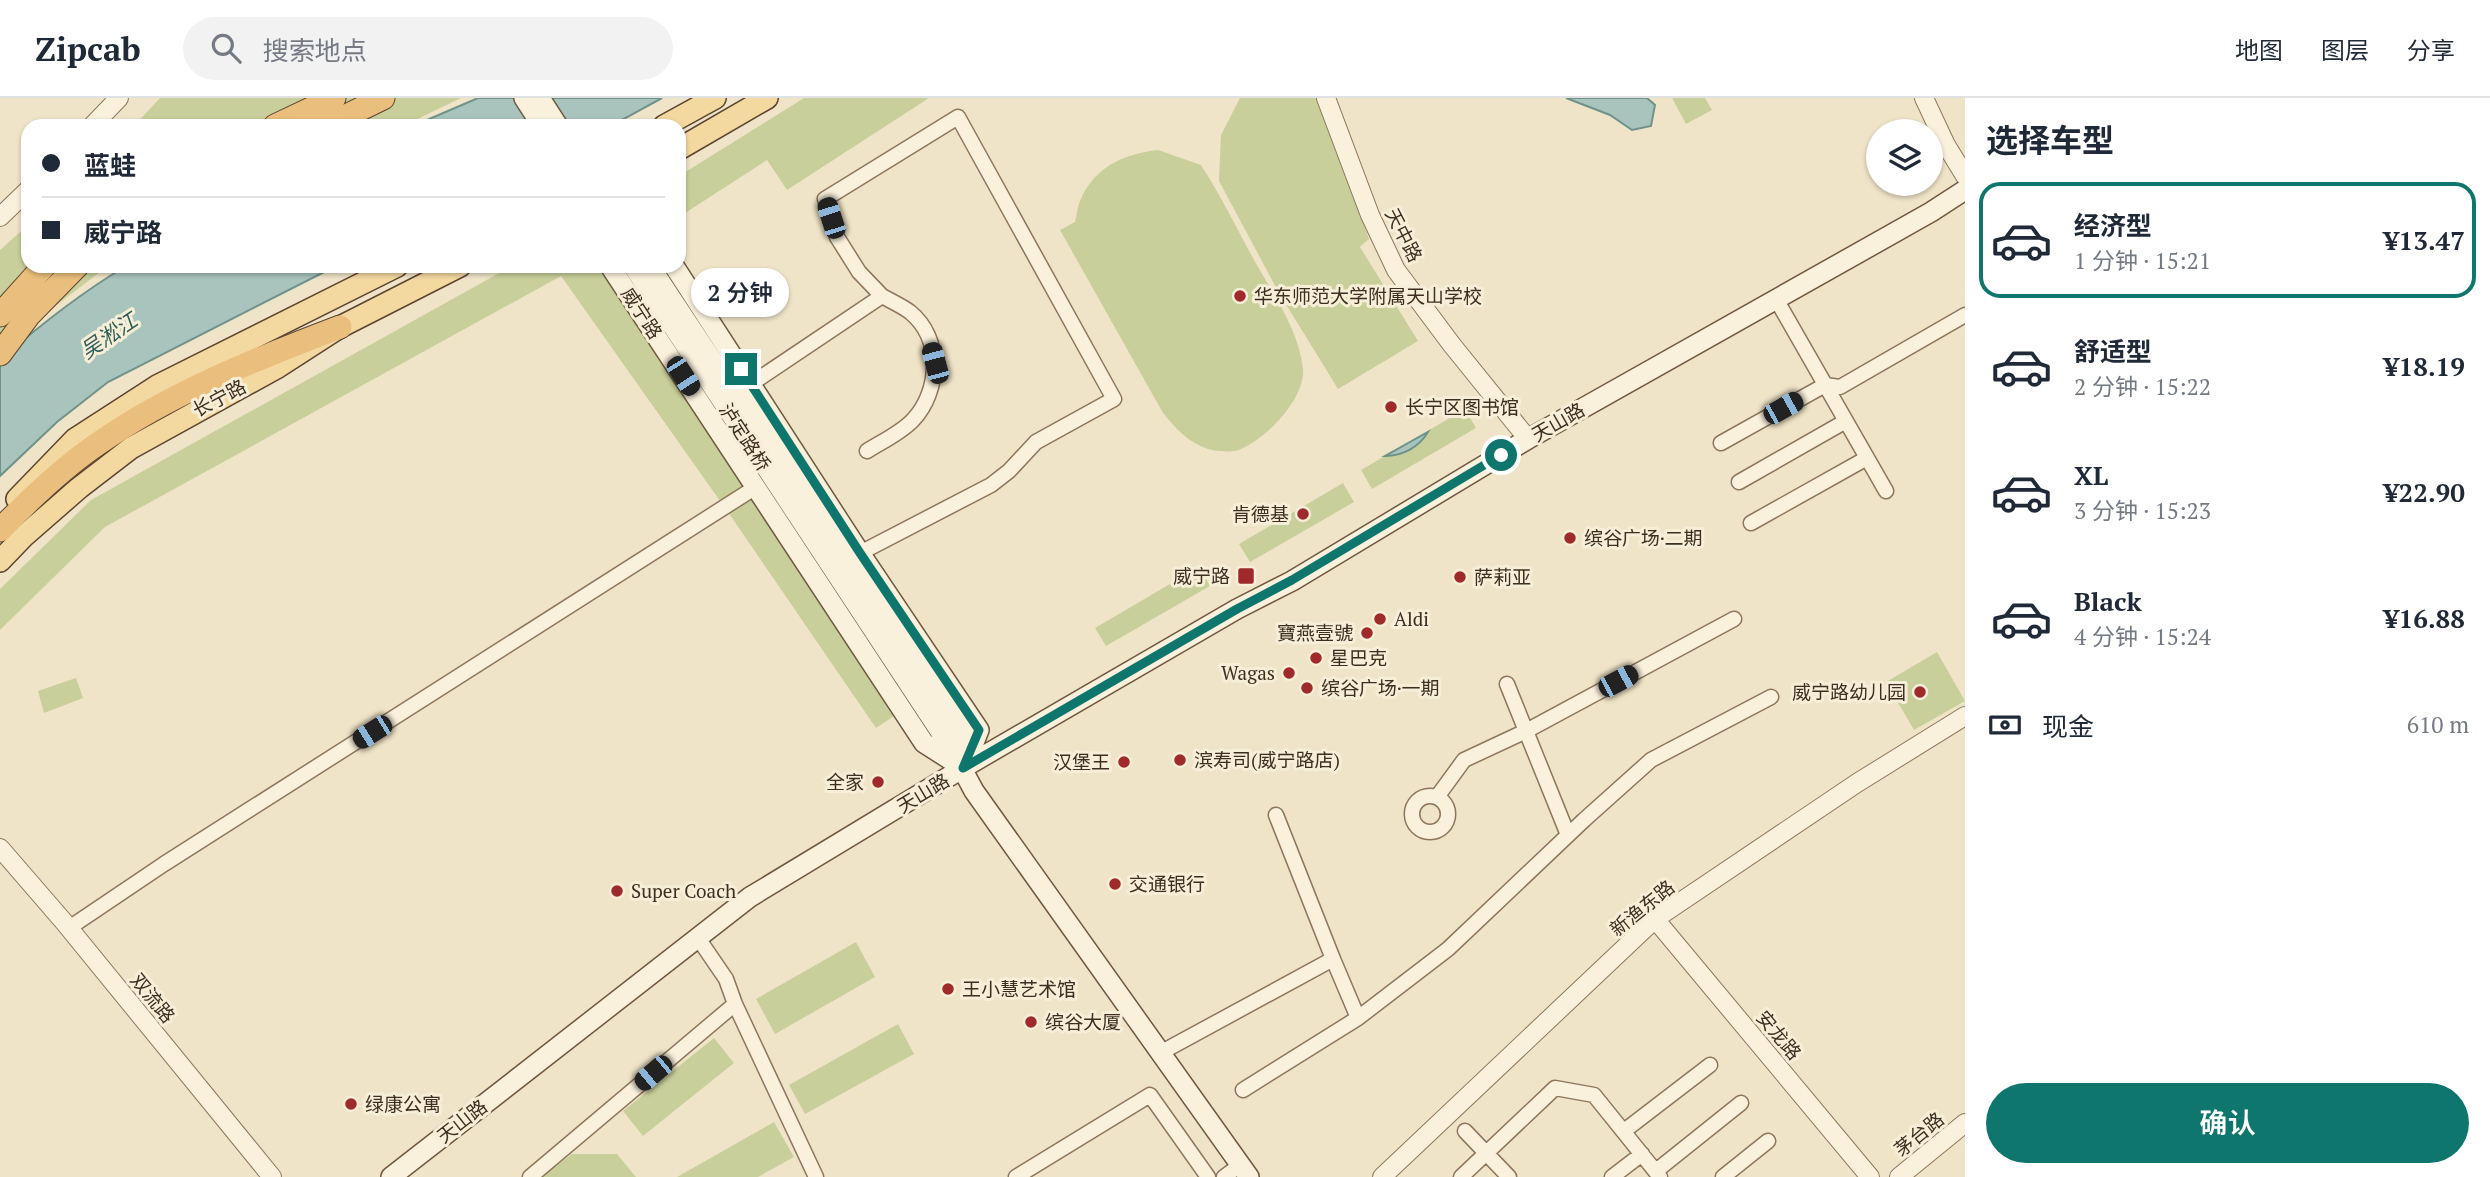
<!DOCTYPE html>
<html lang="zh">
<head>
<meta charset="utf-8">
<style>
  body { margin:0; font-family:"PT Serif","Noto Sans SC",serif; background:#f2f2f3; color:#1f2937; height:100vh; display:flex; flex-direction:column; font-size:26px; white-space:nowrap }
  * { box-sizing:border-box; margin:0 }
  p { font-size:23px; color:#747a83 }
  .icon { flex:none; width:38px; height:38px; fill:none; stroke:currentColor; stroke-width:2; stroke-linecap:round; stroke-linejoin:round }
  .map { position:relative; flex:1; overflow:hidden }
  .sheet { display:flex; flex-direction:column; background:#fff; width:525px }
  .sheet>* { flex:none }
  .banner { position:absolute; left:21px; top:21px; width:665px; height:154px; border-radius:21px; box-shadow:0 2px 5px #0004; display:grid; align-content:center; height:154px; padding:0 21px; background:#fff }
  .controls { position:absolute; left:1866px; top:21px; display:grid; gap:14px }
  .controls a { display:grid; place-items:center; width:77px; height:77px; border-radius:50%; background:#fff; box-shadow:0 2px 5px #0004; font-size:35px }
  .end { position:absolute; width:32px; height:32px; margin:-16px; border:9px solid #0f766e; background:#fff; box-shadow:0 0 0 4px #fff }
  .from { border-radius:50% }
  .bubble { position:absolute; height:49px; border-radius:24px; background:#fff; box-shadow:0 2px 5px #0004; font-size:23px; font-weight:600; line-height:49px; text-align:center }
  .car { position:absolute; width:21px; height:42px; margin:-21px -10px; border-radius:9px; box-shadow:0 0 5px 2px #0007; background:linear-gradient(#222 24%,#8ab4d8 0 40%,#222 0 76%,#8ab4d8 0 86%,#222 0) }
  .banner b { display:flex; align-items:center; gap:24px; height:66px; font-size:26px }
  .banner b+b { border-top:2px solid #e0e1e3 }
  .banner i { width:18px; height:18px; background:#1f2937 }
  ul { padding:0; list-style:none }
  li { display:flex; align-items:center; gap:21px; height:116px; margin:0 14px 10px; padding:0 7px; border:4px solid transparent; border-radius:21px }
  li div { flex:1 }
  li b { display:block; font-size:26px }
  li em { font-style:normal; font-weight:600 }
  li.on { border-color:#0f766e }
  li>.icon { width:63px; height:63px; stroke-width:1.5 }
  h2 { padding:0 21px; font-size:32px; line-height:84px }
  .pay { display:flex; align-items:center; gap:18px; height:77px; padding:0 21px; font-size:26px }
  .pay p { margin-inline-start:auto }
  .action { display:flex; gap:14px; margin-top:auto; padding:14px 21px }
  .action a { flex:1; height:80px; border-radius:42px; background:#0f766e; color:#fff; font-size:28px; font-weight:600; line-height:80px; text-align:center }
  header { display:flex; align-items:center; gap:42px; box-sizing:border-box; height:98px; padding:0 35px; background:#fff; border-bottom:2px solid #e0e1e3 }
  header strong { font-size:33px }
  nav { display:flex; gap:38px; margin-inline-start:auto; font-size:24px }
  .search { width:490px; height:63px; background:#f2f2f3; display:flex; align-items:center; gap:18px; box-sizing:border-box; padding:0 24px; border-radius:38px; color:#747a83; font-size:26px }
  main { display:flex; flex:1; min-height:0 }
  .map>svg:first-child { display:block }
  .green { fill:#c9cf9b }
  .water { fill:#a9c4bc; stroke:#6f938a; stroke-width:2 }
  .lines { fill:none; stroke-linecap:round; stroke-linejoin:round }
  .minor-casing { stroke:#8d765c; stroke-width:17 }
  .tertiary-casing { stroke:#8d765c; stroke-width:20 }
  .secondary-casing { stroke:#6f573f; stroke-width:22 }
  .primary-casing { stroke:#5b4430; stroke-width:24 }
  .trunk-casing { stroke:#5b4430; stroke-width:25 }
  .minor { stroke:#faf1dc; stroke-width:14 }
  .tertiary { stroke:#faf1dc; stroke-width:18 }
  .secondary { stroke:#faf1dc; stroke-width:19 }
  .primary { stroke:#f3d9a0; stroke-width:21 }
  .trunk { stroke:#eabe7c; stroke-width:23 }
  .route { stroke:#0f766e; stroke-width:9 }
  .poi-dot { fill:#9e2a2b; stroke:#f7eed8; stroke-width:2.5 }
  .labels { text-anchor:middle; stroke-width:6; stroke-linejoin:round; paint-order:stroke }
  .street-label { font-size:19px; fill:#3d2e20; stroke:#f7eed8 }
  .poi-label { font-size:19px; fill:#3d2e20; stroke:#f7eed8; text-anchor:start }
  .water-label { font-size:21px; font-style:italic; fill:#2f5d5a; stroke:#f7eed8 }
</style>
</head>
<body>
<header>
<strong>Zipcab</strong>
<div class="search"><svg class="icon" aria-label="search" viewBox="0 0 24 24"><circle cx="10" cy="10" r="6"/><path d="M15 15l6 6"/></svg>搜索地点</div>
<nav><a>地图</a><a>图层</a><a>分享</a></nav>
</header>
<main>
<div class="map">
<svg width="1965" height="1079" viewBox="0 0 1965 1079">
  <rect width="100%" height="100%" fill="#f0e4c8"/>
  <!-- green -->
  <path class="green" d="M160 0H461L403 28H134Z
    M804 0H929L787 92 767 62 679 119V78Z
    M1240 0H1317L1369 141 1360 149 1418 243 1338 291 1279 195 1219 83 1221 37Z
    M1672 0H1705L1712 12 1686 26Z
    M1158 52 1201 67C1220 96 1236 129 1253 160 1272 195 1299 231 1303 271 1306 301 1262 346 1235 353 1228 354 1215 353 1208 351 1189 345 1175 330 1163 315L1060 132 1075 124C1077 117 1077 110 1080 103 1094 69 1123 56 1158 52Z
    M28 127V168H108L0 250V152Z
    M512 168H599L897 616 876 630 730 417 561 178 105 429 0 532V491L91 402Z
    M1465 311 1476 330 1372 391 1361 372Z
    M1343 385 1354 404 1250 464 1239 446Z
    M1199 469 1210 488 1106 548 1095 530Z
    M1937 554 1965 603 1914 632 1886 584Z
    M76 580 83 600 44 615 38 593Z
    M856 844 875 879 775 936 756 901Z
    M898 926 914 956 805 1016 789 987Z
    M714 940 734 965 643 1038 623 1013Z
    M774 1024 794 1059 758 1079H677Z
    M572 1056H617L636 1079H541Z"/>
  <!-- water -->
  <path class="water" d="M478 0H662L611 28H413Z
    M1566 0H1647L1655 7 1651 28 1632 32 1610 17Z
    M126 168H336L108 284 57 324 0 378V262C40 227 81 195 126 168Z
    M1428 334C1419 349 1403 358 1385 358Z"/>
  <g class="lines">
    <defs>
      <path id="minor" d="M1776 201 1886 393
        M751 286 882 198 859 174 837 139 825 101 958 19 1114 301 1036 344 1009 373 991 387 860 455
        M1721 345 1825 287 1840 289 1965 217
        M867 353C881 344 901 335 913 322 940 293 943 241 910 214 902 208 891 203 882 198
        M1739 384 1846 323
        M1751 425 1867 360
        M1507 586 1568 737
        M1412 716a18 18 0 1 1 36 0a18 18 0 1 1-36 0Z
        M1437 699 1464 662 1526 633 1734 521
        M1276 717 1333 861
        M69 830 164 766 756 389
        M698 840 726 881 735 906 816 1079
        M1358 920 1448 851 1584 722 1651 662 1771 599
        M1160 955 1333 861 1358 920 1243 992
        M1465 1033 1509 1079
        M1624 1033 1710 967
        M1656 1073 1741 1005
        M530 1079 735 906
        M1016 1079 1150 997 1208 1079
        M1224 1079 1240 1067
        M1461 1079 1555 990 1594 997 1660 1079
        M1612 1079 1642 1056
        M1723 1079 1768 1043"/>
      <path id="tertiary" d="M1326 0 1370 117 1396 172 1452 247 1528 341
        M1924 0 1946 47 1965 78
        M92 28 119 0
        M0 119 28 92
        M0 750 64 824 272 1079
        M1655 821 1870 1079
        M1382 1079 1655 821 1857 685 1965 618
        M1899 1079 1965 1025"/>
      <path id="secondary" d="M524 0 542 28
        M540 0 558 28
        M610 168 924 645 960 668
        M633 168 951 650 974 693 1249 1079
        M650 168 963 641V669
        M674 168 860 455 979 632 968 660
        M391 1079 750 799 963 670 1237 511 1292 483 1528 341 1931 114 1965 92"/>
      <path id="primary" d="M664 28 715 0
        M679 51 767 0
        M17 401 75 341 157 288 397 168
        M0 463 24 438 79 390 131 350 278 269 340 229 460 168"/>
      <path id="trunk" d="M275 28 334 0
        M326 28 383 0
        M0 217 44 168
        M0 256 29 217 77 168
        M0 432C29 402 61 371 96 347 170 295 256 261 340 229"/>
    </defs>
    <!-- minor casing -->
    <use href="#minor" class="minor-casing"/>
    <!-- tertiary casing -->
    <use href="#tertiary" class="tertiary-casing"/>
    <!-- secondary casing -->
    <use href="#secondary" class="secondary-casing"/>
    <!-- primary casing -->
    <use href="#primary" class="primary-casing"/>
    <!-- trunk casing -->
    <use href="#trunk" class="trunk-casing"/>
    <!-- minor -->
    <use href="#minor" class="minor"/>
    <!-- tertiary -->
    <use href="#tertiary" class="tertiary"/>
    <!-- secondary -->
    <use href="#secondary" class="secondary"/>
    <!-- primary -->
    <use href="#primary" class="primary"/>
    <!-- trunk -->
    <use href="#trunk" class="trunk"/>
  </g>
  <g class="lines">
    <!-- route -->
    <path class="route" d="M741 271 860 455 979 632 963 670 1237 511 1292 482 1501 357"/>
  </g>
  <!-- markers -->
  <g class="poi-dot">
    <circle cx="1240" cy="198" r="7"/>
    <circle cx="1391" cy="309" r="7"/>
    <circle cx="1303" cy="416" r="7"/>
    <circle cx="1570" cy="440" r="7"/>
    <rect x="1237" y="469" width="18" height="18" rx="3.5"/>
    <circle cx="1460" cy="479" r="7"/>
    <circle cx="1380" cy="521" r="7"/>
    <circle cx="1367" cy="535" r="7"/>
    <circle cx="1316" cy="560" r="7"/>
    <circle cx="1289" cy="575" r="7"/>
    <circle cx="1307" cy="590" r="7"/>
    <circle cx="1920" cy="594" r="7"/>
    <circle cx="1180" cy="662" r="7"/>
    <circle cx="1124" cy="664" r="7"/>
    <circle cx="878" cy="684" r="7"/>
    <circle cx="1115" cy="786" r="7"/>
    <circle cx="617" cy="793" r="7"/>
    <circle cx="948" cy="891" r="7"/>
    <circle cx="1031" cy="924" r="7"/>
    <circle cx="351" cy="1006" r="7"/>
  </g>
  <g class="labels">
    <!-- street labels -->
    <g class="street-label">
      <text transform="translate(1404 137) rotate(63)" y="7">天中路</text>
      <text transform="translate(642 215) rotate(57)" y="7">威宁路</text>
      <text transform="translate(219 300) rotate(-28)" y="7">长宁路</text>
      <text transform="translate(1558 324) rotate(-30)" y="7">天山路</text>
      <text transform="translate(745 339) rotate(57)" y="7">泸定路桥</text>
      <text transform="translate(923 695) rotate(-31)" y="7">天山路</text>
      <text transform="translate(1642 810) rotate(-39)" y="7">新渔东路</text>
      <text transform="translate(153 900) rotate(51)" y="7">双流路</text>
      <text transform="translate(1779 937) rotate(50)" y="7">安龙路</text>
      <text transform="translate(462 1023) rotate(-38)" y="7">天山路</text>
      <text transform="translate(1919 1036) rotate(-39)" y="7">茅台路</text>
    </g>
    <!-- poi labels -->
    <g class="poi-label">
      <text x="1254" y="205">华东师范大学附属天山学校</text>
      <text x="1405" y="316">长宁区图书馆</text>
      <text x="1289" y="423" text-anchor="end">肯德基</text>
      <text x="1584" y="447">缤谷广场·二期</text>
      <text x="1230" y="485" text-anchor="end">威宁路</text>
      <text x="1474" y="486">萨莉亚</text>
      <text x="1394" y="528">Aldi</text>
      <text x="1353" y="542" text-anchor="end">寶燕壹號</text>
      <text x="1330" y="567">星巴克</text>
      <text x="1275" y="582" text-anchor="end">Wagas</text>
      <text x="1321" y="597">缤谷广场·一期</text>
      <text x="1906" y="601" text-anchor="end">威宁路幼儿园</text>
      <text x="1194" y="669">滨寿司(威宁路店)</text>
      <text x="1110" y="671" text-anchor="end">汉堡王</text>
      <text x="864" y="691" text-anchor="end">全家</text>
      <text x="1129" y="793">交通银行</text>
      <text x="631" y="800">Super Coach</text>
      <text x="962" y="898">王小慧艺术馆</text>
      <text x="1045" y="931">缤谷大厦</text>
      <text x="365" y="1013">绿康公寓</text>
    </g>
    <!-- water labels -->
    <g class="water-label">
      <text transform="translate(109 238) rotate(-34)" y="7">吴淞江</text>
    </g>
  </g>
</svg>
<div class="controls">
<a><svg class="icon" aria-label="layers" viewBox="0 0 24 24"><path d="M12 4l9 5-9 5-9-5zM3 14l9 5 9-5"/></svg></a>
</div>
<i class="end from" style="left:1501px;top:357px"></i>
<i class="end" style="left:741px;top:271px"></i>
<div class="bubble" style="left:691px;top:170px;width:98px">2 分钟</div>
<i class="car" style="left:831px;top:120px;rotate:342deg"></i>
<i class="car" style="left:935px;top:265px;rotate:345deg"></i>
<i class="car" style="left:683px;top:278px;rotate:147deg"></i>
<i class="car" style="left:1783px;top:310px;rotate:61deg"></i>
<i class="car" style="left:1618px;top:583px;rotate:62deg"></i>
<i class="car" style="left:372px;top:634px;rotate:238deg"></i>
<i class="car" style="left:653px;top:975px;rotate:230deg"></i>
<div class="banner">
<b><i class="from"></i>蓝蛙</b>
<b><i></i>威宁路</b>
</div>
</div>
<section class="sheet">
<h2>选择车型</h2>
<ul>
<li class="on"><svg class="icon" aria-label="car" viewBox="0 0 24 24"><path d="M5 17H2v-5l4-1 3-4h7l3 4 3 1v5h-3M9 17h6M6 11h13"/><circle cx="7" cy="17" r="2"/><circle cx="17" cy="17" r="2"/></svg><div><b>经济型</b><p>1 分钟 · 15:21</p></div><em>¥13.47</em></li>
<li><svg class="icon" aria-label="car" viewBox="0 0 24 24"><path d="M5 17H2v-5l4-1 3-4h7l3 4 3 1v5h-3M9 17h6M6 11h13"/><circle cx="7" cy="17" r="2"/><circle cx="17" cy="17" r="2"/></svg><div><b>舒适型</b><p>2 分钟 · 15:22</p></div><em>¥18.19</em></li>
<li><svg class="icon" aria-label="car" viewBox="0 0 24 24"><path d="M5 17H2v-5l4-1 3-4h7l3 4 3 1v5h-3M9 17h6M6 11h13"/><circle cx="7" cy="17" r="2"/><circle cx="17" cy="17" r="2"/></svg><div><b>XL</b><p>3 分钟 · 15:23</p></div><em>¥22.90</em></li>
<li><svg class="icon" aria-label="car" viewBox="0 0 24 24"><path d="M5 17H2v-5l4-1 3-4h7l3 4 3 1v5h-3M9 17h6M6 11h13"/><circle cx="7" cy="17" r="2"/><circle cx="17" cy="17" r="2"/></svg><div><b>Black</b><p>4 分钟 · 15:24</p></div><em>¥16.88</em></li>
</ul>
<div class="pay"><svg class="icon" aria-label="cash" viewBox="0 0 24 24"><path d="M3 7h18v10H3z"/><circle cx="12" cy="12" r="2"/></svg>现金<p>610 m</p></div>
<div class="action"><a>确认</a></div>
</section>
</main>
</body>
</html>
